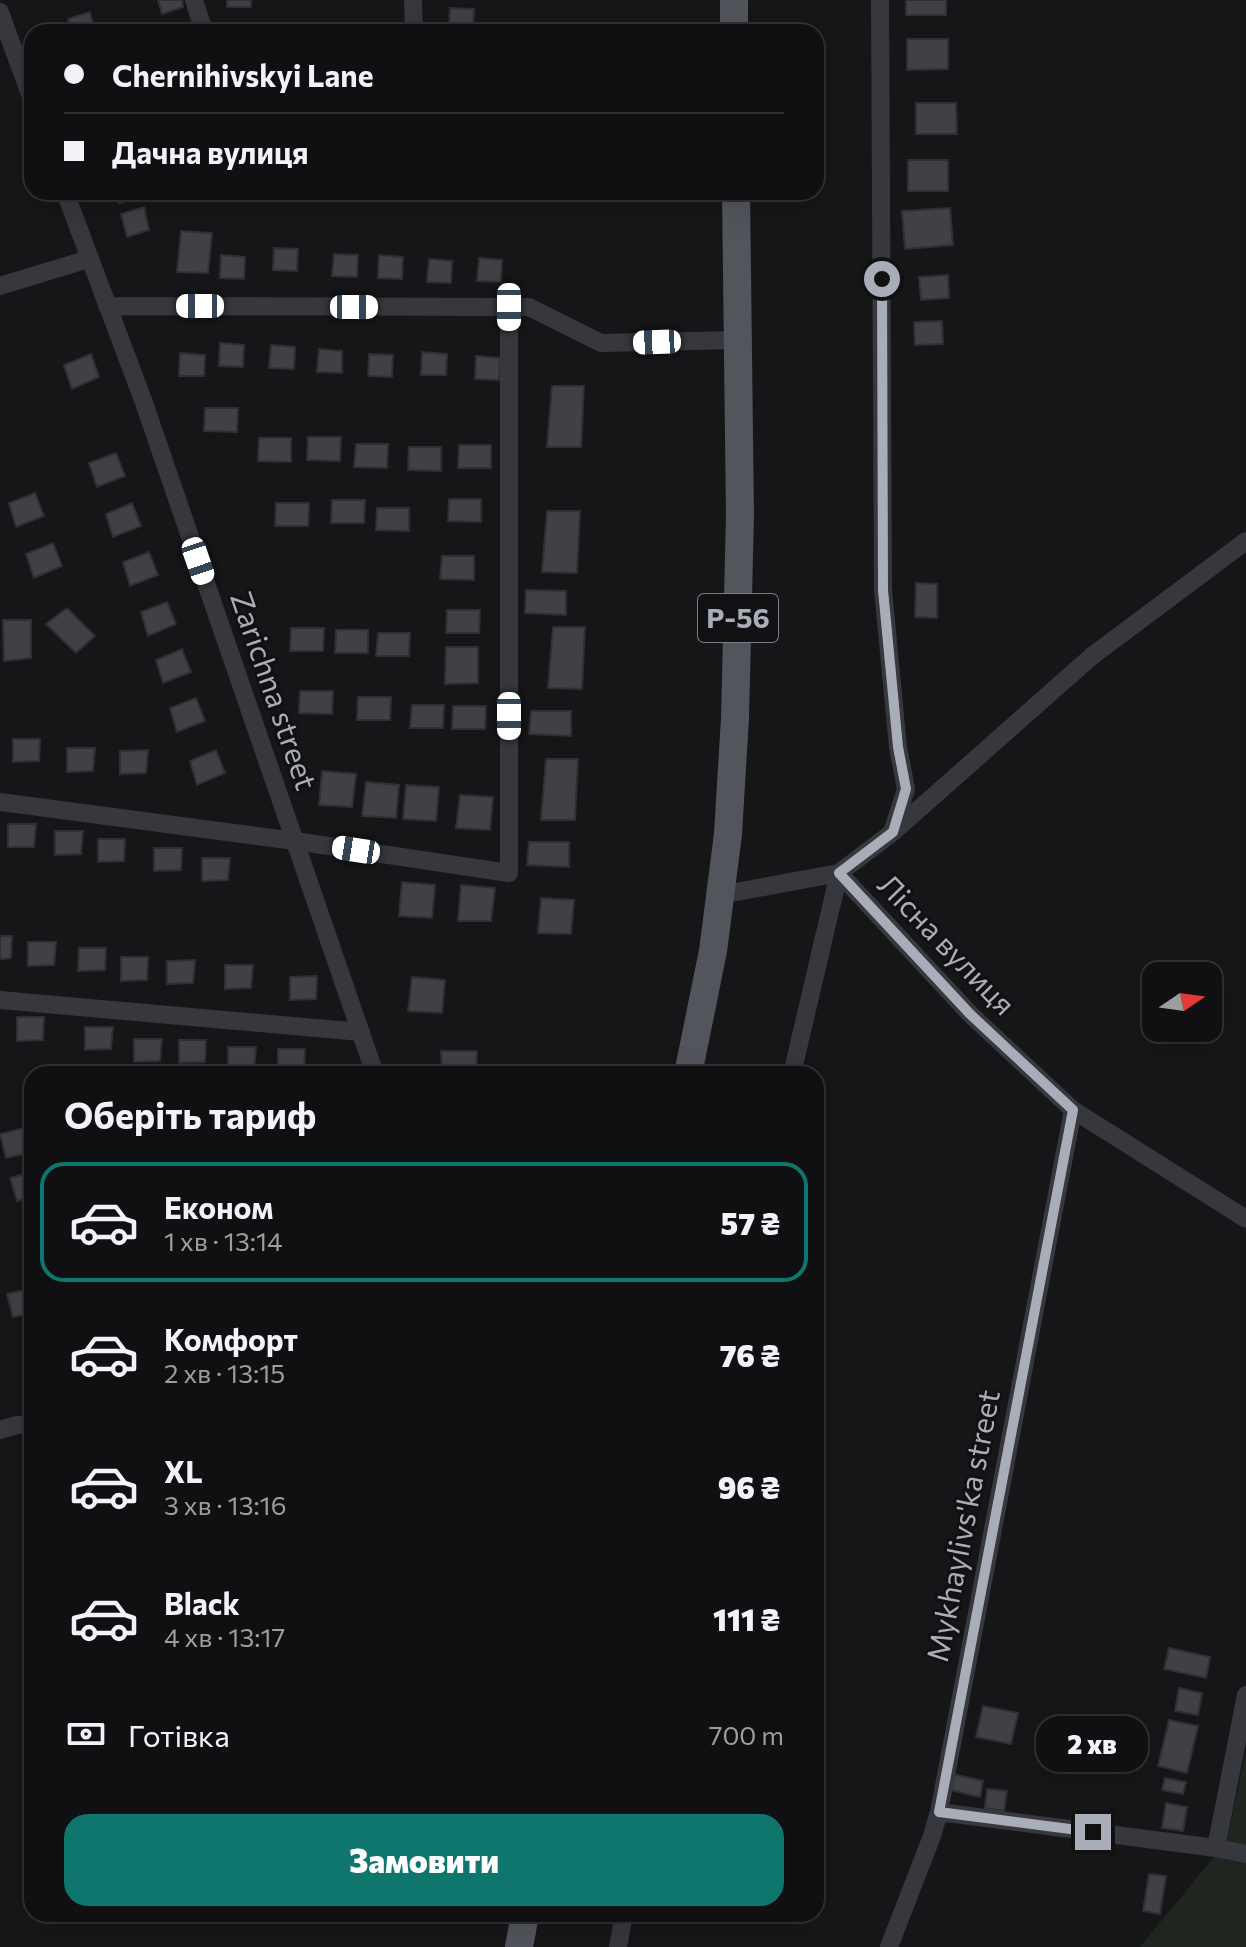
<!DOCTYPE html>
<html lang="uk">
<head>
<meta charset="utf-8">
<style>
  body { margin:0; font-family:Commissioner,sans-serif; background:#1e1e20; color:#f1f3f6; height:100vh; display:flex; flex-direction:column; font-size:30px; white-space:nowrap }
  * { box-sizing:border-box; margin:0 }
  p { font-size:26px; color:#9c9d9f }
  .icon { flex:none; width:44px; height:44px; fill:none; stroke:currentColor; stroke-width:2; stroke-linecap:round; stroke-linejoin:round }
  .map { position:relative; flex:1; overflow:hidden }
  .drawer { position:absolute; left:24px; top:1066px; width:800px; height:856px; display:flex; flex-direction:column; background:#101012; border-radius:24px; box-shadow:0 8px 32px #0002,0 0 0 2px #303032 }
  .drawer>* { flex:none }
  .banner { position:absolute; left:24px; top:24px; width:800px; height:176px; border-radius:24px; box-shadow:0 8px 32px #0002,0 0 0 2px #303032; display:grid; align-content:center; height:176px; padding:0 40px; background:#101012 }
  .needle { width:52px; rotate:77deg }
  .buttons { position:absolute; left:1142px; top:962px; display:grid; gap:16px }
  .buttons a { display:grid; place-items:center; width:80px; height:80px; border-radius:16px; background:#101012; box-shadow:0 8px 32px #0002,0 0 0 2px #303032; font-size:40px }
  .end { position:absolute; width:36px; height:36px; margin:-18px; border:10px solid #a8adb8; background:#111; box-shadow:0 0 0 4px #111 }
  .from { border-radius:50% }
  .bubble { position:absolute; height:56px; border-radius:24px; background:#101012; box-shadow:0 8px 32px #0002,0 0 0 2px #303032; font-size:26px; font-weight:800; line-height:56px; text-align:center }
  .car { position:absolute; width:24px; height:48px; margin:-24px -12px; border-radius:10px; box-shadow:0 0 6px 2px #0007; background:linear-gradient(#fff 24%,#345 0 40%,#fff 0 76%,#345 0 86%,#fff 0) }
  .banner b { display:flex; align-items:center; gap:28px; height:76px; font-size:30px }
  .banner b+b { border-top:2px solid #303032 }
  .banner i { width:20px; height:20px; background:#f1f3f6 }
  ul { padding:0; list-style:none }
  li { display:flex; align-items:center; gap:24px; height:120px; margin:0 16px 12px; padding:0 24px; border:4px solid transparent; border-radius:24px }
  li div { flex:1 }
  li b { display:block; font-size:30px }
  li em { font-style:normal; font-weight:800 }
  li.current { border-color:#0f766e }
  li>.icon { width:72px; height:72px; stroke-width:1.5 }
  h2 { padding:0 40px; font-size:36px; line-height:96px }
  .pay { display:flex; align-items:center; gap:20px; height:88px; padding:0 40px; font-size:30px }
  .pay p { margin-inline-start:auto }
  .primary-button { display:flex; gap:16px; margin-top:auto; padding:16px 40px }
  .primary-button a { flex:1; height:92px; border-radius:24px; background:#0f766e; color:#fff; font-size:32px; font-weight:800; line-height:92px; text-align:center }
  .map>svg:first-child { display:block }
  .green { fill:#1e261f }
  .building { fill:#404145; stroke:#303034; stroke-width:2 }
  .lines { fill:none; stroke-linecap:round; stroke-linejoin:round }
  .minor { stroke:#37383d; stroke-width:18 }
  .primary { stroke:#53555c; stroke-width:28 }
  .route { stroke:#a8adb8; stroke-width:10 }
  .labels { text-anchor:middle; stroke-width:6; stroke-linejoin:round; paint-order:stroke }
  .shield { fill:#111113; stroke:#7b7e86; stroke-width:2 }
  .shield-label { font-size:28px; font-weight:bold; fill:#a8adb8 }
  .street-label { font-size:30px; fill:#a8adb8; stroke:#111113 }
</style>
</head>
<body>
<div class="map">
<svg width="1246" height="1947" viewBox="0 0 1246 1947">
  <rect width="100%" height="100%" fill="#161618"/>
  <!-- green -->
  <path class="green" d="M1246 1750V1947H1140L1227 1841Z"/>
  <!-- building -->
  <path class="building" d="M158 0H182L183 7 162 14Z
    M227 0H251V7H227Z
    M906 0H946V15H906Z
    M450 8 474 9 473 31 449 30Z
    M90 12 95 32H71L68 19Z
    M907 39H948V69L907 70Z
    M916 103H956L957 134H916Z
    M908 160H948V191H908Z
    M116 192H139L140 196 119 203Z
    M144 207 149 230 127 237 121 214Z
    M950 208 953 245 905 249 902 211Z
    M181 231 212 233 208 273 177 272Z
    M274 248 298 249 297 271 273 270Z
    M334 254 358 255 357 277 332 276Z
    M221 255 245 257 244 279 220 278Z
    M379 255 403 257 402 279 378 278Z
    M479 258 502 260 501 282 477 281Z
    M429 259 452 261 451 283 427 282Z
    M948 275 949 298 921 300 919 277Z
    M942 321 943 344 915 345 914 322Z
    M220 343 244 345 243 367 219 366Z
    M271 345 295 347 294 369 269 368Z
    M319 349 342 351V373L317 372Z
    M422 352 447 354 446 375H421Z
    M180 353 205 355 204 376H179Z
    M91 354 99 377 72 389 64 365Z
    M369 354 393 355 392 377 368 376Z
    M476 356 500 358 499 380 475 379Z
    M552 386H584L581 447H547Z
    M205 408H238L237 432 204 431Z
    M308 437H341L340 461 307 460Z
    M259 438H291V462L258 461Z
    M356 444H388L387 468 354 467Z
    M459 445H491V468H458Z
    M409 447H441V471L408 470Z
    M116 453 125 476 97 487 89 463Z
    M35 493 44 516 16 527 9 503Z
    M449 499H481V522L448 521Z
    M332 500H365L364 523H331Z
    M132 503 141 526 113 537 106 514Z
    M276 503H309L308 526H275Z
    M377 508H409V531L376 530Z
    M547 511H580L577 573 542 572Z
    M53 543 62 566 34 578 26 554Z
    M149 552 158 575 130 586 123 562Z
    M442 556H474V580L440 579Z
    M916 583 937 584V618L915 617Z
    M526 590 566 591V615L525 613Z
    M167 602 176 624 148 636 141 612Z
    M67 608 95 636 76 653 46 624Z
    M447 610H480L479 633H446Z
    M3 620H31V658L4 661Z
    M553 627H585L582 689 548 688Z
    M291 628H324L323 651H290Z
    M336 630H368V653H335Z
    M378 633H410L409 656H376Z
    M446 647H478V683L445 684Z
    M182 649 191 672 163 683 156 660Z
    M300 691H333L332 714 299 713Z
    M358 697H391L390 720H357Z
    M196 698 205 721 177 732 170 708Z
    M412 705H444L443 728H410Z
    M453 706H486L485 729H452Z
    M531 711H571V736L529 734Z
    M13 739H40L39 761 13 762Z
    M67 748H95L93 771 67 772Z
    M148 750 146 773 120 774V751Z
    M216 750 225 773 197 785 190 761Z
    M546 759H578L575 820H541Z
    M322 771 356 774 352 807 319 805Z
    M366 782 399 785 396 818 362 816Z
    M406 785 439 787 436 821 403 819Z
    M460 795 493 797 490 830 456 828Z
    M8 824H36L34 847H8Z
    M55 831H83L81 854 55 855Z
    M98 839H125L124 861 98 862Z
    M529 842H569V867L527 865Z
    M154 848H182L181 870 154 871Z
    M202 858H230L228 880 202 881Z
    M402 882 435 885 432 918 399 916Z
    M461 885 495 888 491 921H458Z
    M541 898 574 900 571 934 538 933Z
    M0 936H12L11 958 0 959Z
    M28 942H56L54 965 28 966Z
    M79 948H106L105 970 78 971Z
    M121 957H148L147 980 121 981Z
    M195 960 193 983 167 984V961Z
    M225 965H253L251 988 225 989Z
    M317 976 316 999 290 1000V977Z
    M412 977 445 980 442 1013 408 1011Z
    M17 1017H44L43 1040 17 1041Z
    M85 1027H113L111 1049 85 1050Z
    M134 1039H162L160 1061 134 1062Z
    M179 1040H206L205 1062 179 1063Z
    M228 1047H256L254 1070 228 1071Z
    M278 1049H305L304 1072H278Z
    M441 1051H477L476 1074H442Z
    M32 1126V1152L6 1158 0 1134Z
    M32 1172V1197L17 1201 10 1178Z
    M32 1288V1313L13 1317 7 1294Z
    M1169 1648 1210 1657 1206 1678 1164 1669Z
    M1179 1688 1202 1693 1198 1715 1175 1711Z
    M983 1706 1018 1713 1011 1744 976 1737Z
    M1169 1720 1198 1726 1187 1773 1158 1766Z
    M953 1774 983 1781 980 1797 950 1790Z
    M1165 1778 1186 1782 1183 1794 1162 1790Z
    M987 1789 1007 1791 1004 1811 985 1808Z
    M1166 1803 1187 1807 1183 1831 1162 1828Z
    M1149 1874 1166 1876 1160 1914 1143 1911Z"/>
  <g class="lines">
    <!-- minor -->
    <path class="minor" d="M194 0 204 32
      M413 0 414 32
      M880 0 883 590 898 747 906 789 893 830
      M0 12 32 100
      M65 192 143 400 375 1074
      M0 286 89 259
      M107 306 529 307 601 343 738 340
      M1246 541 1092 656 893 832 839 873 970 1014 1073 1110 1246 1219
      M0 802 295 841 509 873V307
      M720 895 839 873 792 1074
      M0 1000 361 1032
      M0 1430 17 1425 32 1424
      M939 1812 1216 1848 1246 1695
      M1216 1848 1246 1854
      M618 1947 624 1914
      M889 1947 932 1836 939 1812 1073 1110"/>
    <!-- primary -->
    <path class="primary" d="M734 0V32
      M688 1074 713 951 728 834 735 718 740 516 736 192
      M519 1947 525 1914"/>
  </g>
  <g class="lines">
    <!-- route -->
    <path class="route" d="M882 279 883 590 898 747 906 789 893 832 839 873 970 1014 1073 1110 939 1812 1093 1832"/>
  </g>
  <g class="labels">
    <!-- shield labels -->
    <rect class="shield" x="698" y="594" width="80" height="48" rx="6"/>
    <g class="shield-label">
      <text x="738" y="628">Р-56</text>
    </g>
    <!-- street labels -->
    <g class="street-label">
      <text transform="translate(273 691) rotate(71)" y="10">Zarichna street</text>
      <text transform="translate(946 945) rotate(46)" y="10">Лісна вулиця</text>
      <text transform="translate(964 1526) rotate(-79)" y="10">Mykhaylivsʹka street</text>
    </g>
  </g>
</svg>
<div class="buttons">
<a><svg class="needle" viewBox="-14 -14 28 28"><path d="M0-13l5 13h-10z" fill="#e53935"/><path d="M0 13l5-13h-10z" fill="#9c9d9f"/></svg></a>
</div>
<i class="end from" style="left:882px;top:279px"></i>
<i class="end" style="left:1093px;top:1832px"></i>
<div class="bubble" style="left:1036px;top:1716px;width:112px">2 хв</div>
<i class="car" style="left:200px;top:306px;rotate:270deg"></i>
<i class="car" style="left:354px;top:307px;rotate:90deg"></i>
<i class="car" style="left:509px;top:307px;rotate:180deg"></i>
<i class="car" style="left:657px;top:342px;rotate:268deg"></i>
<i class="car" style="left:198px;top:561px;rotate:161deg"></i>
<i class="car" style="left:509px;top:716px;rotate:180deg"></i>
<i class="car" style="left:356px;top:850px;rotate:279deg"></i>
<div class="banner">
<b><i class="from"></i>Chernihivskyi Lane</b>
<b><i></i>Дачна вулиця</b>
</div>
<section class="drawer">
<h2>Оберіть тариф</h2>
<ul>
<li class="current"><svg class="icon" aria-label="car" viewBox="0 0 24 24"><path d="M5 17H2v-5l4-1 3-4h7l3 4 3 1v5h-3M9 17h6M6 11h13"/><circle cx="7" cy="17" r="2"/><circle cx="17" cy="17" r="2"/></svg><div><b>Економ</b><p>1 хв · 13:14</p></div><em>57 ₴</em></li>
<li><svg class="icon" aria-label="car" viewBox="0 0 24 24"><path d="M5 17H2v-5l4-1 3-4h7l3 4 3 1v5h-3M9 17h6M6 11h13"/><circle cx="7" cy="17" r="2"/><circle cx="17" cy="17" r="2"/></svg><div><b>Комфорт</b><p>2 хв · 13:15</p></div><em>76 ₴</em></li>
<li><svg class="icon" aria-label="car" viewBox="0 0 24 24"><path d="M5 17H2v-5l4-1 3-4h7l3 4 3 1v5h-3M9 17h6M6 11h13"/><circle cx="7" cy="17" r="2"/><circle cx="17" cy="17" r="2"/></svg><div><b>XL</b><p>3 хв · 13:16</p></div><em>96 ₴</em></li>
<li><svg class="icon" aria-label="car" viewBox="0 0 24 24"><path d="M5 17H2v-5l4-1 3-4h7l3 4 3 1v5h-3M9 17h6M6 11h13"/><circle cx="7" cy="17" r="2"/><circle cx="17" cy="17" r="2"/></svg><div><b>Black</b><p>4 хв · 13:17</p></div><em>111 ₴</em></li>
</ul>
<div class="pay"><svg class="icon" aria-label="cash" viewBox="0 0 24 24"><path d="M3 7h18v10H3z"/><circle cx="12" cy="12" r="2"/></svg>Готівка<p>700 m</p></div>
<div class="primary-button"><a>Замовити</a></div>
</section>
</div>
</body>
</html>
